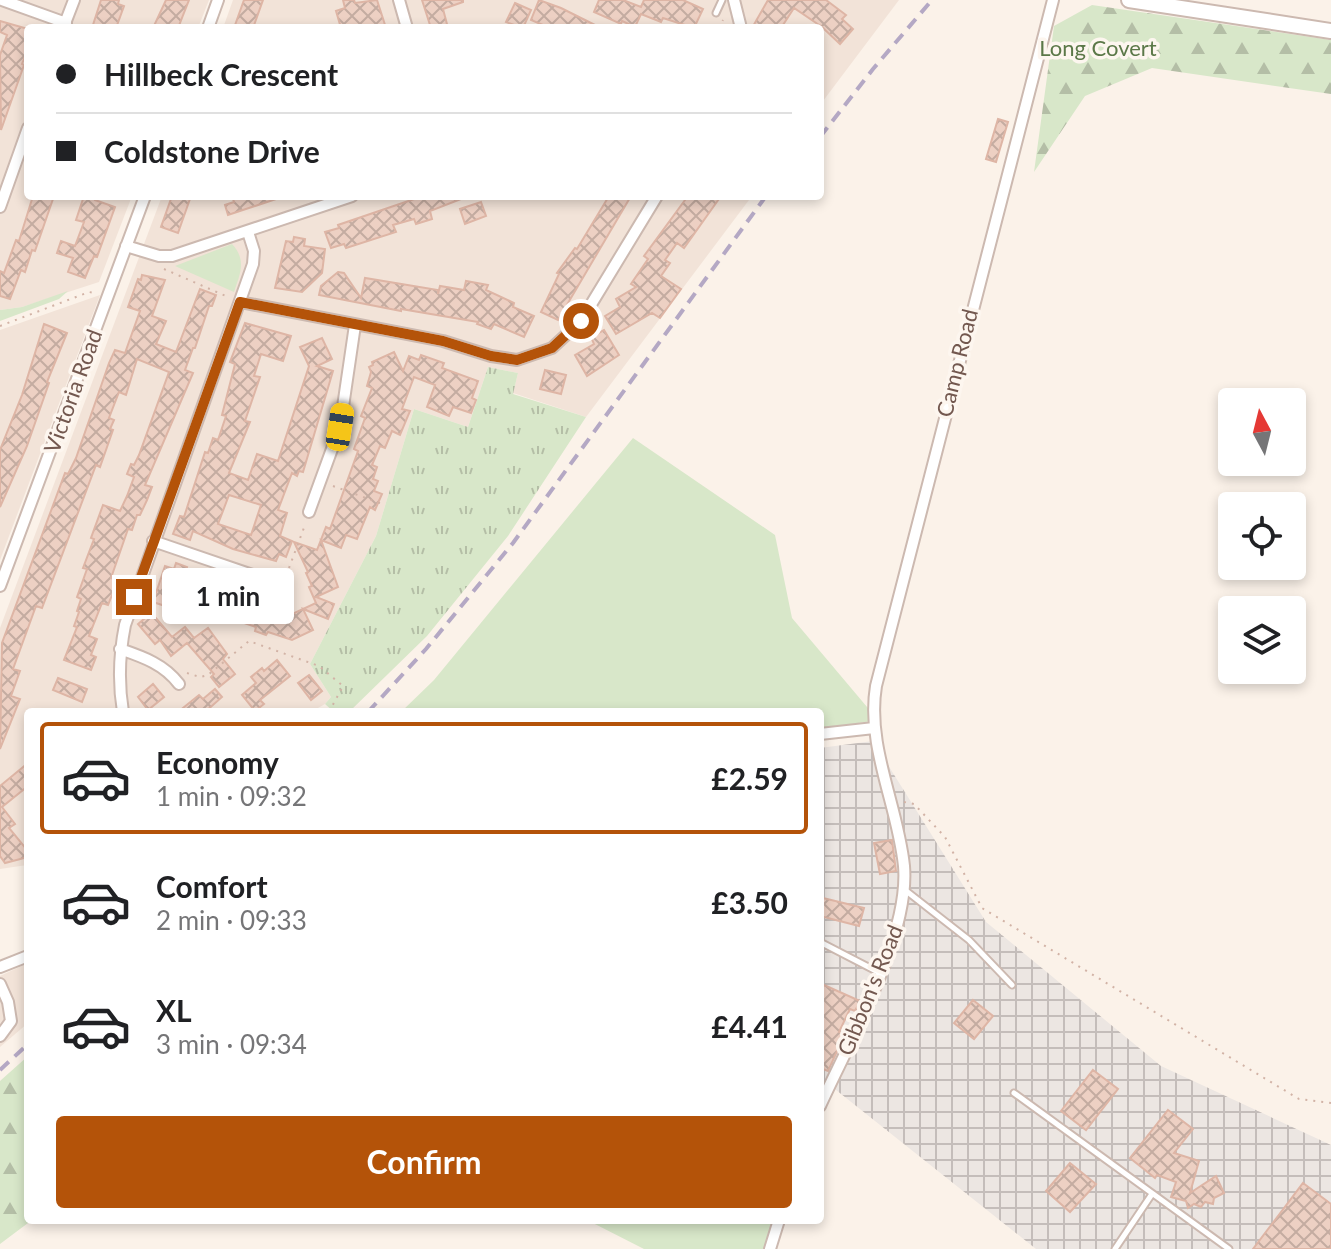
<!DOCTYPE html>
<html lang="en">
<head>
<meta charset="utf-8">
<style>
  body { margin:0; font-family:Lato,sans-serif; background:#f2f2f2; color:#202124; height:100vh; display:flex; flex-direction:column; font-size:30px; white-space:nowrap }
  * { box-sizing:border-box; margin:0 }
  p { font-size:26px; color:#757577 }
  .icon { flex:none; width:44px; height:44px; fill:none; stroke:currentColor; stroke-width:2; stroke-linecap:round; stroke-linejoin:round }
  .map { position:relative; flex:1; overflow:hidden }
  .details { position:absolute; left:24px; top:708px; width:800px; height:516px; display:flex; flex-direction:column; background:#fff; border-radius:8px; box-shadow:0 4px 12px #0003 }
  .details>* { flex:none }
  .banner { position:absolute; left:24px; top:24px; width:800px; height:176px; border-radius:8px; box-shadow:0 4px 12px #0003; display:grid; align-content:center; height:176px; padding:0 32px; background:#fff }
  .needle { width:52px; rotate:353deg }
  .fabs { position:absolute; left:1218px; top:388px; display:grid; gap:16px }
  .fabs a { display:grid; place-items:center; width:88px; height:88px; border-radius:8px; background:#fff; box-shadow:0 4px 12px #0003; font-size:40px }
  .end { position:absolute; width:36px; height:36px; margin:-18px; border:10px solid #b45309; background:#fff; box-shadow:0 0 0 4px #fff }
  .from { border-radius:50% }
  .bubble { position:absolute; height:56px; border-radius:8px; background:#fff; box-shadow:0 4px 12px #0003; font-size:26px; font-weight:700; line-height:56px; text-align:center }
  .car { position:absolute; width:24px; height:48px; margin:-24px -12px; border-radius:10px; box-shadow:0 0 6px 2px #0007; background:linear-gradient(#f5c518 24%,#345 0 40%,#f5c518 0 76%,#345 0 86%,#f5c518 0) }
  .banner b { display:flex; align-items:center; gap:28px; height:76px; font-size:30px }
  .banner b+b { border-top:2px solid #e0e0e0 }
  .banner i { width:20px; height:20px; background:#202124 }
  ul { padding:14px 0 0; list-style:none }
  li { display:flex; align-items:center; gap:24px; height:112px; margin:0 16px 12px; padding:0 16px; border:4px solid transparent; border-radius:8px }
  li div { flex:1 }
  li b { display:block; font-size:30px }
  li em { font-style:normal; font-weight:700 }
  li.on { border-color:#b45309 }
  li>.icon { width:72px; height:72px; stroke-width:1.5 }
  .button { display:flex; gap:16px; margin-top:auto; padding:16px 32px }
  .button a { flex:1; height:92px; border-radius:8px; background:#b45309; color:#fff; font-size:32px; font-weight:700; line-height:92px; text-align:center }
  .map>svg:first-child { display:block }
  .residential { fill:#f2e3d8 }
  .industrial { fill:url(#industrial-grid) }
  .grass { fill:#d8e7c9 }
  .forest { fill:url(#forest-firs) }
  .park { fill:url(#park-tufts) }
  .building { fill:url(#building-cross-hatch); stroke:#deb5a5; stroke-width:2; fill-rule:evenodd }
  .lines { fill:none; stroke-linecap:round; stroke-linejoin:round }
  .service-casing { stroke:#ccb9b0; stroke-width:9 }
  .minor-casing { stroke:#ccb9b0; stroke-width:14 }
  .tertiary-casing { stroke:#ccb9b0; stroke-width:18 }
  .path { stroke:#d2b3a6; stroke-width:2; stroke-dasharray:2 6; stroke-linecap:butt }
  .service { stroke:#fff; stroke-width:5 }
  .minor { stroke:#fff; stroke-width:10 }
  .tertiary { stroke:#fff; stroke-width:14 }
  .rail { stroke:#b4a8c4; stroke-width:4; stroke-dasharray:12 8; stroke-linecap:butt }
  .route { stroke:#b45309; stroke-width:10 }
  .labels { text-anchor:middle; stroke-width:7; stroke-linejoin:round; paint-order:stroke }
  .park-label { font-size:22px; fill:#5b7848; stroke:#fdf6ef }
  .street-label { font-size:22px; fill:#73584f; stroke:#fdf6ef }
</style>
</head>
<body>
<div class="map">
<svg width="1331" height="1249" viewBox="0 0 1331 1249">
  <defs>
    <pattern id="industrial-grid" width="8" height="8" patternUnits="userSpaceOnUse" patternTransform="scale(2)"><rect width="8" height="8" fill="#ece6e2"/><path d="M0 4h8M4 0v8" fill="none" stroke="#c4bdba"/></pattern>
    <pattern id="forest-firs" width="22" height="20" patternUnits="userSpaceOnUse" patternTransform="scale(2)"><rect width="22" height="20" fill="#d8e7c9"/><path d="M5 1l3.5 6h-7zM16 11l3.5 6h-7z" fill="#b4bea6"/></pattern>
    <pattern id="park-tufts" width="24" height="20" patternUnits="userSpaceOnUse" patternTransform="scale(2)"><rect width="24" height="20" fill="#d8e7c9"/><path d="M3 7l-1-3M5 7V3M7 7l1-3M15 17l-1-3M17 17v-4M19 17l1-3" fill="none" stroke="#b4bea6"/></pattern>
    <pattern id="building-cross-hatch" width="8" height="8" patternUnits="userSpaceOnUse" patternTransform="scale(2)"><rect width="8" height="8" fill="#edd0c3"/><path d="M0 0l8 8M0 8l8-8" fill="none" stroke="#c4aca1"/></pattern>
  </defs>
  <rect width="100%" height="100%" fill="#fbf2e9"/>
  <!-- residential -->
  <path class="residential" d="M0 0H209L198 28H28V196H132L99 282 22 307 0 310Z
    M233 0H899L820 105V28H223Z
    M162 196H752L586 417 513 393 518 373 488 367 468 427 414 409 376 536 310 664 331 697 325 704 311 712H28V893L27 865 0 869V628Z
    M100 295 0 560V330Z
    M28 963V1023L0 1047V976Z"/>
  <!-- industrial -->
  <path class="industrial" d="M873 741 986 922 1161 1066 1331 1145V1249H1036L831 1086 820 1111V748Z"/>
  <!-- grass -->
  <path class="grass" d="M232 244C247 260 240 274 234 292L175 266Z
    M68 291 59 299 0 321V310L22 307Z
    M633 438 775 535 792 618 878 720 820 729V712H401L434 680Z
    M587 1220H780L770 1249H644Z"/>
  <!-- forest -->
  <path class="forest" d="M1092 5 1331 40V94L1152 68 1085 96 1034 172 1054 26Z
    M28 1056V1220H32L0 1244V1081Z"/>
  <!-- park -->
  <path class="park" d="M488 367 518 373 513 394 586 417 508 536 427 636 349 712H334L325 704 331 697 310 664 376 536 414 409 468 427Z"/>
  <!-- building -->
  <path class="building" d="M101 0H119L118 4 124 6 116 28H92Z
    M166 0H189L178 28H153Z
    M244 0H263L253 28H234Z
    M343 0H354L355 3 377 0 386 28H341L336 11 345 8Z
    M422 0H463V2L443 9 448 28H431Z
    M539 0 561 8 601 28H550L531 20Z
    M599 0H623L641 7 644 0H683L703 9 694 28 663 18 661 22 641 14 635 27 622 21 621 24 594 12Z
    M768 0H826L846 15 842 19 853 29 840 44 822 27 794 8 781 28H752Z
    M515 3 531 10 523 28 506 22Z
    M0 21 28 29V49L22 64 24 65 1 130 0 55 7 35 0 32Z
    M998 119 1008 122 996 162 986 159Z
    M33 196H54L35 251 32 250 25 272 21 270 10 299 0 296V271L4 273 16 240 19 241Z
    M84 196H96L95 200 115 207 97 257 94 256 85 278 68 272 73 258 57 253 61 241 75 246 84 222 76 220Z
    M172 196H191L178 233 161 227Z
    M232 196H282V197L228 215 225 205 234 202Z
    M423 196 466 197 430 211 432 219 416 224 414 219 393 225 396 232 346 248 344 244 331 248 325 232 339 228 338 225Z
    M609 196H631L558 320 541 312 559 274 557 273 575 248 577 249Z
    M688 196H721L684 248 677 243 665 260 670 263 661 276 681 289 660 318 652 313 616 334 605 316 620 307 616 299 636 287 631 284 648 259 644 256Z
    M481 202 486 216 465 224 460 209Z
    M294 237 305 239 304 246 325 249 322 273 302 292 275 288 286 241 293 242Z
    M338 272 344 273 361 298 365 278 438 290V294L440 286 464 290 466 281 488 285 486 290 514 303 513 307 534 316 524 337 494 324 491 329 477 324 478 322 401 309V311L319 295 321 286Z
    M142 275 165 280 152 316 166 321 156 344 176 352 200 289 216 295 212 306H209L195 348H193L185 370 193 373 145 485 152 487 147 500 140 515H137L132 530 128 529 111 578 118 580 108 605 102 603 89 636 97 639 91 655 96 657 91 670 64 660 77 627 74 626 79 612 77 611 81 599 77 597 87 569 83 568 94 539 91 538 103 505 120 511 127 496 134 477 127 474 131 464 134 465 139 455 169 372 137 359 126 395 119 392 109 418 114 420 110 429 113 430 100 467 96 465 42 608 36 606 13 669 20 671 11 696 20 699 0 749 2 643 65 473 68 474 76 458 109 363 115 350 125 353 140 311 128 307 138 279 141 280Z
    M245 323 291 336 283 361 261 354 254 376 260 377 245 421 250 422 229 473 248 480 257 454 278 461 309 366 300 347 322 338 332 359 317 366 333 371 303 472 299 471 297 476 292 473 278 510 287 513 280 536 292 541 286 557 279 554 276 561 233 549 193 531 190 540 173 534 180 516 184 517 205 452 208 453 213 438 218 440 226 416 222 415 235 364 230 362ZM229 495 261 505 251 535 218 524Z
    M44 324 67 333 47 382 49 383 27 446 0 507V450L22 395Z
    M604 330 619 355 587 376 575 355 594 344 591 337Z
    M394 352 403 371 409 356 419 360 421 355 444 363 442 368 478 381 472 398 476 400 471 413 453 407 449 416 427 407 435 385 414 377 402 409 410 411 400 435 392 431 385 448 380 446 372 465 377 467 373 479 378 481 374 491 382 494 375 510 370 507 357 539 346 535 341 548 321 540 338 587 316 597 334 604 328 619 303 609 313 630 292 640 268 632 266 635 255 631 256 627 224 616 225 615 210 610 211 606 199 602 206 582 262 602 260 608 286 617 316 603 309 587 312 586 306 573 308 572 294 542 317 550 326 527 330 529 358 451 354 449 365 418 361 416 372 388 367 386 371 372 369 367 373 365 372 362Z
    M545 370 566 375 561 394 540 389Z
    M176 563 187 567 175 602 170 600 168 607 153 602 165 566 174 569Z
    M149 610 172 637 185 627 194 638 208 628 227 654 223 659 235 674 219 687 211 677 214 674 187 643 171 656 160 640 155 644 138 624 145 618Z
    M277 660 290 676 260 700 264 704 255 711 242 695 256 683 251 677 262 668 264 671Z
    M309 675 322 691 311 700 298 683Z
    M58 678 87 689 82 702 53 690Z
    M153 684 164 697 148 710 138 697Z
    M215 689 222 697 205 712H178L199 695 203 699Z
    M28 763V786L2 807 15 824 9 828 28 851V857L5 863 0 856V786Z
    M892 840 896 871 880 874 874 843Z
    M823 898 864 908 859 926 820 916Z
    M824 985 860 1001 855 1011 850 1009 839 1032 845 1034 828 1071 820 1068V994Z
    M973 1000 993 1016 974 1039 954 1023Z
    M1093 1070 1118 1089 1086 1130 1061 1111Z
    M1168 1110 1193 1129 1174 1153 1199 1161 1190 1193 1216 1176 1224 1193 1214 1198 1213 1204 1205 1202 1201 1207 1194 1204 1188 1208 1186 1201 1171 1197 1176 1182 1157 1175 1155 1178 1130 1158Z
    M1070 1163 1096 1184 1070 1212 1046 1191Z
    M1303 1183 1331 1204V1249H1253Z"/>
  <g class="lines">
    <defs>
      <path id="service" d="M716 13 722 0
        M905 890 969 940 1012 985
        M820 942 880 973
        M1014 1093 1229 1249
        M1115 1249 1152 1194"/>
      <path id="minor" d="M2 0 66 23
        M399 0 407 28
        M734 0 741 28
        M64 26 74 0
        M208 28 218 0
        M0 207 28 128
        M126 246 159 256H172L352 196
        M240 302 443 341 491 356 517 360 552 348 581 321 657 196
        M309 512 340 427 355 325
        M153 541 276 583 285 578
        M0 586 145 196
        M120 649C143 657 164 664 179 684
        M123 712C118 682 119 655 125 625L253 264 254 251 248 232
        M820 734 874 728
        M0 967 28 956
        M0 984 8 1002 11 1021 0 1036
        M820 1106C849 1042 910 936 904 866 898 806 866 746 876 686L1053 0
        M770 1249 779 1220"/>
      <path id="tertiary" d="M1129 0 1331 31"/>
    </defs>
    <!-- service casing -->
    <use href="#service" class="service-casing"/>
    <!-- minor casing -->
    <use href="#minor" class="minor-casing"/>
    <!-- tertiary casing -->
    <use href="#tertiary" class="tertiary-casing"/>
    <!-- path -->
    <path class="path" d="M719 28 723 20
      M164 269 228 297
      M0 326 89 292 95 293
      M333 486 385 505
      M289 568 305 525
      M187 673 200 677 208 675 249 641 319 666 343 686 329 712
      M904 802 914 804 945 837 982 908 1299 1099 1331 1103"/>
    <!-- service -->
    <use href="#service" class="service"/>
    <!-- minor -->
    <use href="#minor" class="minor"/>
    <!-- tertiary -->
    <use href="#tertiary" class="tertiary"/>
    <!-- rail -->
    <path class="rail" d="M820 137 873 69 932 0
      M368 712 426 649 513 543 766 196
      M0 1070 28 1044"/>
  </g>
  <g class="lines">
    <!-- route -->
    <path class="route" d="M134 597 240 302 443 341 491 356 517 360 552 348 581 321"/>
  </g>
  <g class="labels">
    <!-- park labels -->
    <g class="park-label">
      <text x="1098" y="56">Long Covert</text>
    </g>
    <!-- street labels -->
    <g class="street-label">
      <text transform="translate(957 363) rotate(-76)" y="8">Camp Road</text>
      <text transform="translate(73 391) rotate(-70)" y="8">Victoria Road</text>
      <text transform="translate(870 990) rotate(-68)" y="8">Gibbon's Road</text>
    </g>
  </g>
</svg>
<div class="fabs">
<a><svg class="needle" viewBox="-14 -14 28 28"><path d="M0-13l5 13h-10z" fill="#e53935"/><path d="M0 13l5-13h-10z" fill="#757577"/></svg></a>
<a><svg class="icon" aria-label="locate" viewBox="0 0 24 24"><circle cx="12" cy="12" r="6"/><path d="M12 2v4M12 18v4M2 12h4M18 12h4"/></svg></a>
<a><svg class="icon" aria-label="layers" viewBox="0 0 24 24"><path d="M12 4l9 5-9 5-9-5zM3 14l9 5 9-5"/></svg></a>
</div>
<i class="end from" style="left:581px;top:321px"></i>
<i class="end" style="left:134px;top:597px"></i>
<div class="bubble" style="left:162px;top:568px;width:132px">1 min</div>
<i class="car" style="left:340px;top:427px;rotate:9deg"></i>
<div class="banner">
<b><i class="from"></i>Hillbeck Crescent</b>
<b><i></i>Coldstone Drive</b>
</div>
<section class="details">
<ul>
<li class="on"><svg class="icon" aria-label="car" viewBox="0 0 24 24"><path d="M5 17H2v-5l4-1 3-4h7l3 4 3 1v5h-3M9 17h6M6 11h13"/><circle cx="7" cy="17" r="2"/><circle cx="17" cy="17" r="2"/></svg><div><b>Economy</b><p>1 min · 09:32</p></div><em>£2.59</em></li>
<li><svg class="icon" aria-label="car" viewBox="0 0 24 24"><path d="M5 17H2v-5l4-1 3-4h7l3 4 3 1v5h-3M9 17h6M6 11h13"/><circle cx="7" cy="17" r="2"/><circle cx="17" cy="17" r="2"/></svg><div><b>Comfort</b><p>2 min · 09:33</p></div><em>£3.50</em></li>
<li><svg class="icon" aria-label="car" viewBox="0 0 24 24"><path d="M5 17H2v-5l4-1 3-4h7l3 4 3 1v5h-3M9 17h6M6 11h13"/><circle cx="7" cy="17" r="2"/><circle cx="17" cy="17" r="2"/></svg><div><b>XL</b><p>3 min · 09:34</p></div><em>£4.41</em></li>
</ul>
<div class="button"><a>Confirm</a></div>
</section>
</div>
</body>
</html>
